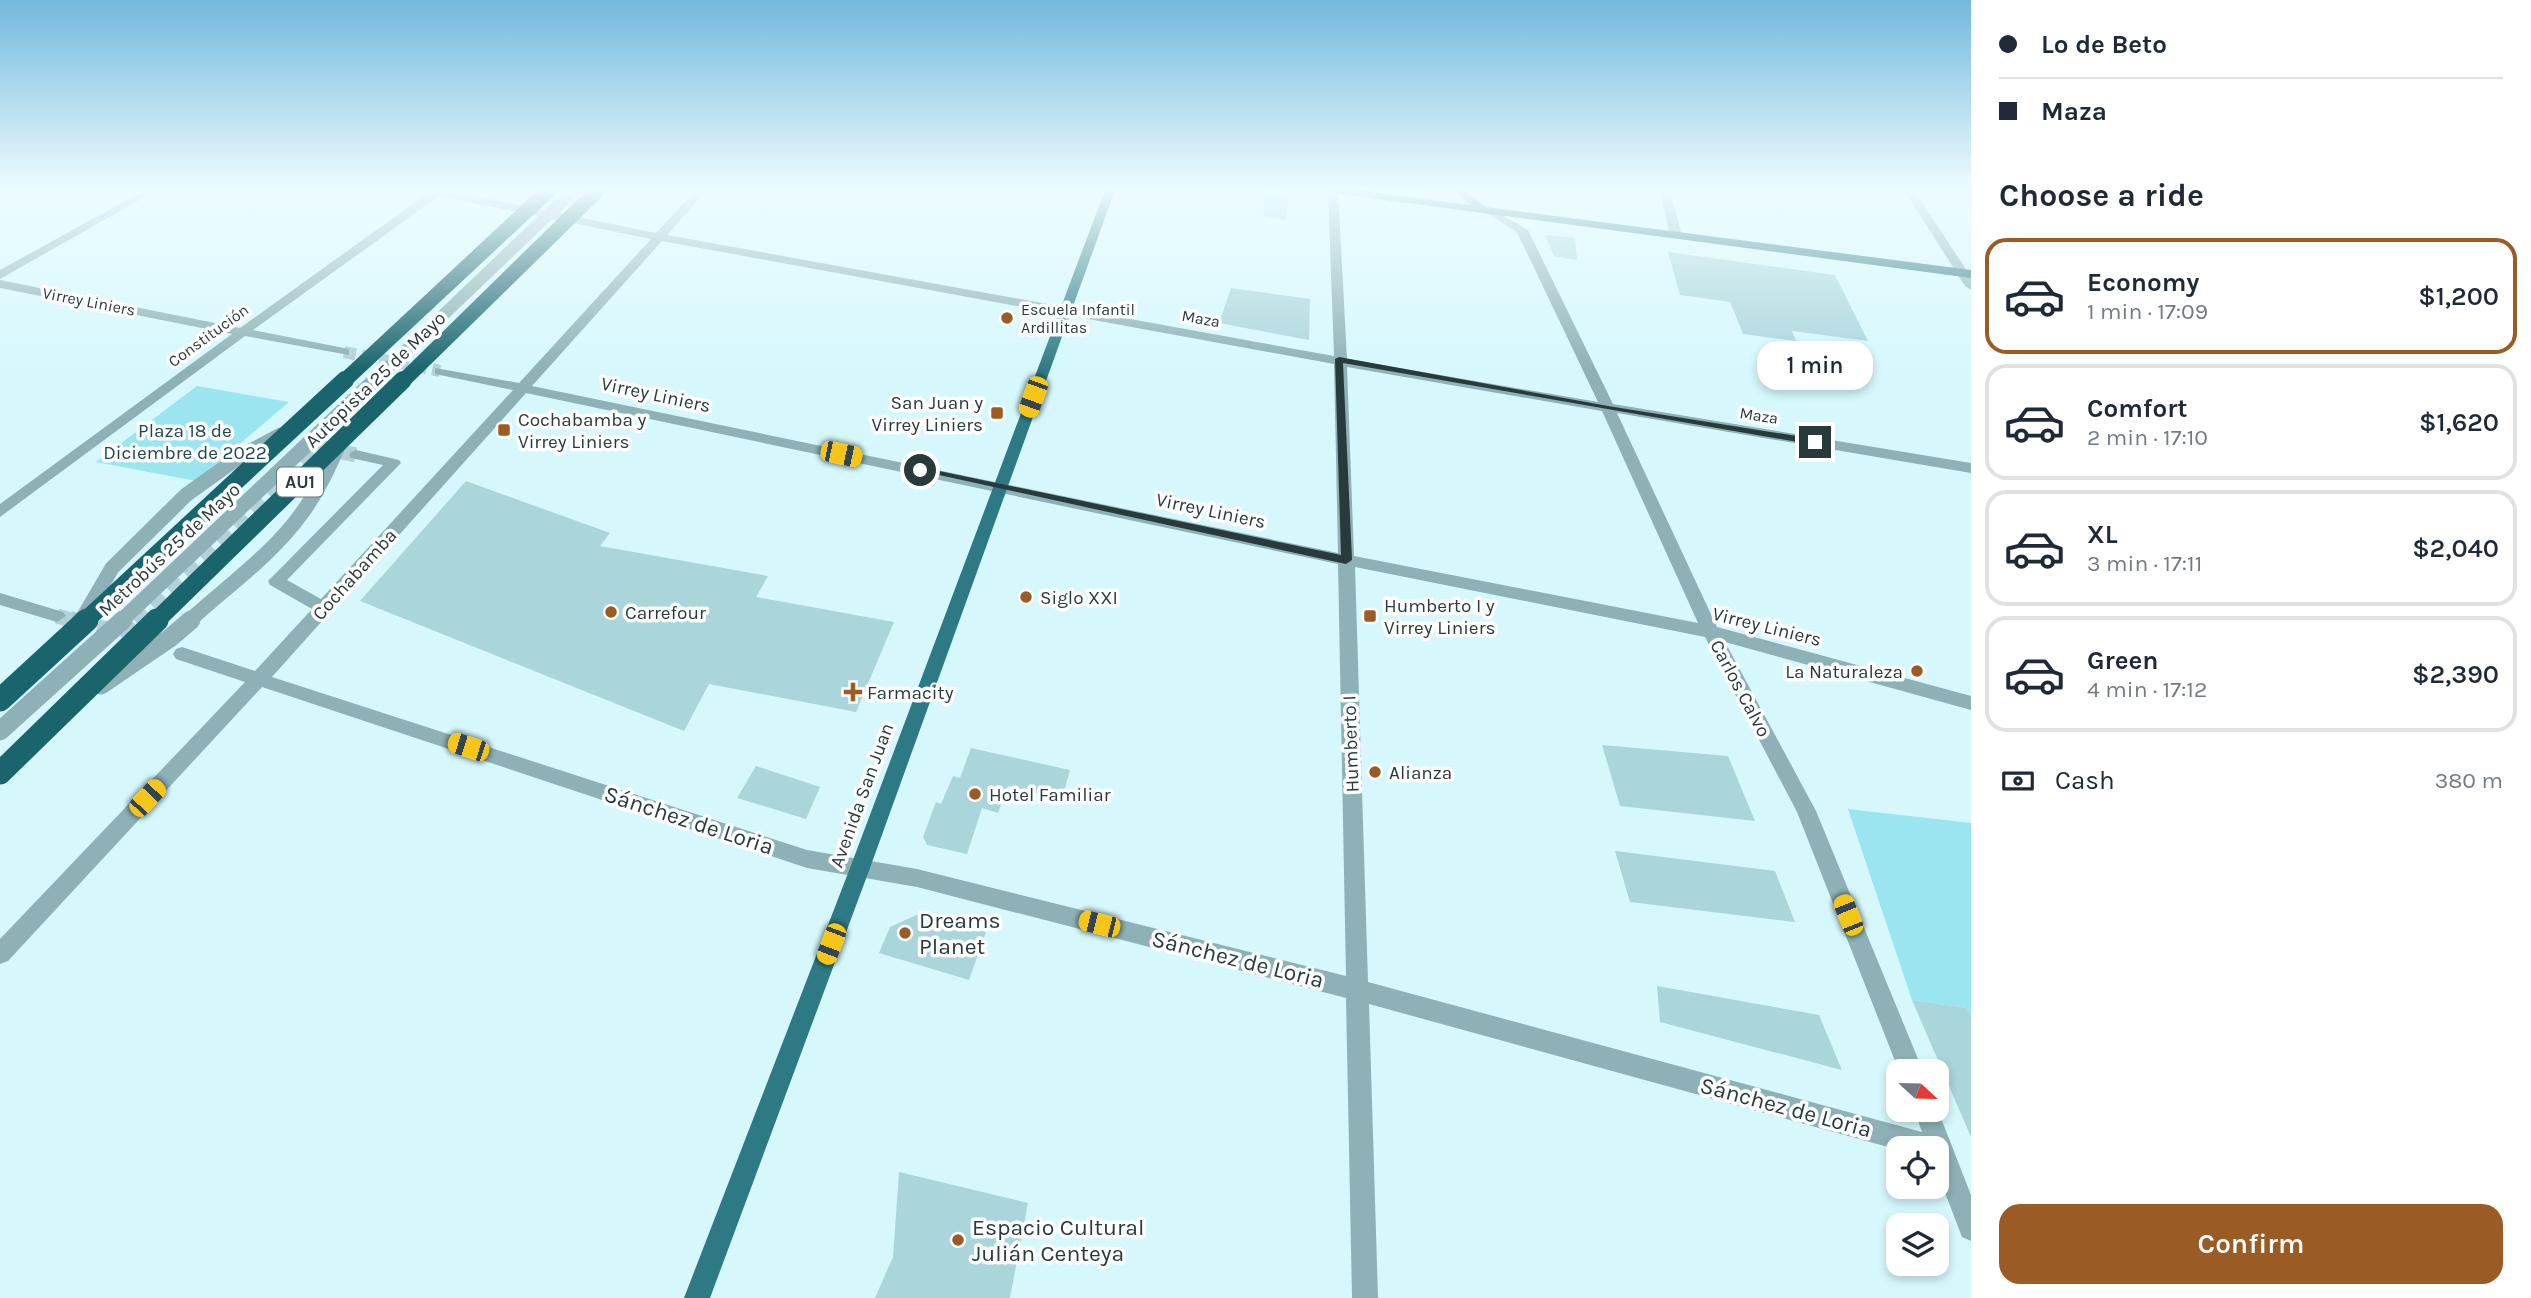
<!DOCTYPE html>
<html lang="en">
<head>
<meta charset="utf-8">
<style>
  body { margin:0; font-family:Karla,sans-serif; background:#f6f6f7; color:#1f2937; height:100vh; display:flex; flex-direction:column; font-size:26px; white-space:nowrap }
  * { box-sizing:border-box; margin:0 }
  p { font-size:23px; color:#747a83 }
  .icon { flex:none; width:38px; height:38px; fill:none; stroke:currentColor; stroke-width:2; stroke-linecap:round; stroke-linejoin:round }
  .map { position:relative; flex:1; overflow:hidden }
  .sheet { display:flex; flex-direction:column; background:#fff; width:560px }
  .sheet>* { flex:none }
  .hud { display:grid; align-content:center; height:154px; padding:0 28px; background:#fff }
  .needle { width:46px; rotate:112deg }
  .tools { position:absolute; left:1886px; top:1059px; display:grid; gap:14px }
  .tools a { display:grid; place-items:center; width:63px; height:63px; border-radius:14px; background:#fff; box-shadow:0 4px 10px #0003; font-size:35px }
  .end { position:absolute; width:32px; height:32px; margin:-16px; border:9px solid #293a3d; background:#fff; box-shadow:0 0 0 4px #fff }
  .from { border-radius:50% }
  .bubble { position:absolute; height:49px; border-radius:21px; background:#fff; box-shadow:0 4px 10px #0003; font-size:23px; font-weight:600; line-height:49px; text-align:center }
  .car { position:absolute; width:21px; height:42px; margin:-21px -10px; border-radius:9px; box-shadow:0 0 5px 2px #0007; background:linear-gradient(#f5c518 24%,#345 0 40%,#f5c518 0 76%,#345 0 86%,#f5c518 0) }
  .hud b { display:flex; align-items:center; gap:24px; height:66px; font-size:26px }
  .hud b+b { border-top:2px solid #e0e1e3 }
  .hud i { width:18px; height:18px; background:#1f2937 }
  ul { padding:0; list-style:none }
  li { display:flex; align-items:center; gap:21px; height:116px; margin:0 14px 10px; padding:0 14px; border:4px solid #e0e1e3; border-radius:21px }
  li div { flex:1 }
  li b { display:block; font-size:26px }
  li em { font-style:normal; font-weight:600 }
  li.on { border-color:#9b5b25 }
  li>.icon { width:63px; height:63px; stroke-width:1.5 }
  h2 { padding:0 28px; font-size:32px; line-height:84px }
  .pay { display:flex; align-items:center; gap:18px; height:77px; padding:0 28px; font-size:26px }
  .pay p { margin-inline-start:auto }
  .action { display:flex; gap:14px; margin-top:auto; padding:14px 28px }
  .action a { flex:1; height:80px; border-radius:21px; background:#9b5b25; color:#fff; font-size:28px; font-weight:600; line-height:80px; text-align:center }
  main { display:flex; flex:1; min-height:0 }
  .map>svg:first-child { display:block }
  .green { fill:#9ae5f0 }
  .building { fill:#aad5db }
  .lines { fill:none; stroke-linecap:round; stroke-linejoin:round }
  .minor-tunnel-far2 { stroke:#b3d2d7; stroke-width:12; stroke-dasharray:12 6; stroke-linecap:butt }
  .minor-tunnel-far1 { stroke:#b3d2d7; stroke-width:15; stroke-dasharray:15 8; stroke-linecap:butt }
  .minor-tunnel { stroke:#b3d2d7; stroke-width:19; stroke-dasharray:19 10; stroke-linecap:butt }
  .minor { fill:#8db1b6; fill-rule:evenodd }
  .major { fill:#2e7a84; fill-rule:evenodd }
  .minor-bridge-far2 { stroke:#8db1b6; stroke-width:12 }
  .minor-bridge-far1 { stroke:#8db1b6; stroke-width:15 }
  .minor-bridge { stroke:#8db1b6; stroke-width:19 }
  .highway-bridge-far2 { stroke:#1a646d; stroke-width:15 }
  .highway-bridge-far1 { stroke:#1a646d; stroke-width:18 }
  .highway-bridge { stroke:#1a646d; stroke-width:23 }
  .route { fill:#293a3d }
  .poi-dot { fill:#9b5b25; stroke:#fefefe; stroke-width:2.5 }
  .labels { text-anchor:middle; stroke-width:7; stroke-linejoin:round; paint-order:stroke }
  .far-street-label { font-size:16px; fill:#293a3d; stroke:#fefefe }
  .far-poi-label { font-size:16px; fill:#293a3d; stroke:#fefefe; text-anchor:start }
  .shield { fill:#fefefe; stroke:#697577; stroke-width:2 }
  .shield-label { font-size:18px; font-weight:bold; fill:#293a3d }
  .street-label { font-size:19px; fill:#293a3d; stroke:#fefefe }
  .poi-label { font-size:19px; fill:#293a3d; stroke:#fefefe; text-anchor:start }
  .park-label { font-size:19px; fill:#1d474d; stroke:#fefefe }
  .near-street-label { font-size:23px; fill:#293a3d; stroke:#fefefe }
  .near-poi-label { font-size:23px; fill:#293a3d; stroke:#fefefe; text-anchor:start }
</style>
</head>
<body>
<main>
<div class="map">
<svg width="1971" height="1298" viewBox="0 0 1971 1298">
  <rect width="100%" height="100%" fill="#d6f8fd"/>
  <!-- green -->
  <path class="green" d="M197 386 289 402 196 481 96 462Z
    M1848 809 1971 823V1016L1967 1008 1912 1000Z"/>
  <!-- building -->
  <path class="building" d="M1266 194 1289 197 1286 220 1263 216Z
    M1545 235 1575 238 1577 260 1554 256Z
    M1668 252 1835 275 1868 341 1792 331 1796 341 1743 334 1730 302 1680 295Z
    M1231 288 1310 299 1309 340 1219 323Z
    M466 481 610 533 600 546 768 576 756 597 894 622 856 712 709 684 684 731 360 601Z
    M1602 745 1728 756 1755 821 1620 806Z
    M971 748 1070 770 1062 799 1008 786 998 813 982 808 967 854 927 845 923 837 936 802 941 804 953 776 960 778Z
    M756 766 820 787 806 819 737 798Z
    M1615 851 1775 871 1795 922 1630 902Z
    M921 913 986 932 969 980 879 953 890 927Z
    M1657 986 1819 1015 1842 1070 1660 1022Z
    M1912 1000 1967 1008 1971 1016V1137Z
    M899 1172 1028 1203 1010 1298H875L893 1257Z"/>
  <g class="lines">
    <!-- minor-tunnel-far2 -->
    <path class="minor-tunnel-far2" d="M344 352 440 371"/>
    <!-- minor-tunnel-far1 -->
    <path class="minor-tunnel-far1" d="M57 616 74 621
      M135 621 318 447 356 455"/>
    <!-- minor-tunnel -->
    <path class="minor-tunnel" d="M69 620 122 636
      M120 636 137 620"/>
    <!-- minor -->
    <path class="minor" d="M145 190H157L0 279V270Z
      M422 190H445L656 233 696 190H707L667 235 1334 356 1328 190H1338L1347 359 1598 402 1517 232 1486 213V209L1490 208 1528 230 1613 404 1971 463V473L1617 413 1717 627 1971 696V710L1725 642 1816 811 1923 1071H1899L1797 812 1705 637 1355 567 1368 982 1922 1132 1914 1110 1937 1108 1971 1195V1241L1962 1237 1937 1172V1148L1899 1150 1369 1004 1378 1298H1352L1346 998 917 887 807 868 262 687 8 961 0 964V939L245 682 176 659 173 654 176 649 182 647 255 671 312 609 270 585 268 581 383 465 351 458 349 455 351 452 356 450 399 460 401 463 287 580 321 599 513 390 435 374V368L519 383 651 239 439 196 253 330 349 349V355L245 336 0 517V504L232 334 0 288V280L240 328 428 193ZM662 241 1334 364 1338 553 532 386ZM1347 367 1602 411 1698 623 1354 556ZM526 393 1338 564 1346 976 917 869 807 850 272 677Z
      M1660 190H1670L1682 236 1680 238 1670 236Z
      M1904 190H1914L1971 277V290L1965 286Z
      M0 593 63 612 66 616 57 622 0 605Z"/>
    <!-- major -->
    <path class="major" d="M1105 190H1115L870 868 710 1298H684L850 868Z
      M1328 190H1354L1471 205 1453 190H1464L1486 207 1971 270V278L1333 193Z"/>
    <!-- minor-bridge-far2 -->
    <path class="minor-bridge-far2" d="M373 382 574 190"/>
    <!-- minor-bridge-far1 -->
    <path class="minor-bridge-far1" d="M81 621 112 568 186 495 239 457 281 435
      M121 621 375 380
      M189 621C226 587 272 555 302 513 318 491 329 467 340 442"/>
    <!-- minor-bridge -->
    <path class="minor-bridge" d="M80 623 82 620
      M101 685 170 638 191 620
      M0 731 123 620"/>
    <!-- highway-bridge-far2 -->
    <path class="highway-bridge-far2" d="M343 382 549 190
      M402 382 598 190"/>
    <!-- highway-bridge-far1 -->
    <path class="highway-bridge-far1" d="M85 621 345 380
      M156 621 403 380"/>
    <!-- highway-bridge -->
    <path class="highway-bridge" d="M0 700 87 620
      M0 773 157 620"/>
  </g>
  <!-- sky -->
  <linearGradient id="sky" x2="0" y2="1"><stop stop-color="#74b9dd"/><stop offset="0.51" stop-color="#edfcfe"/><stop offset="1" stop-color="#edfcfe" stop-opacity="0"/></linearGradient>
  <rect width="1971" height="371" fill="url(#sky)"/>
  <!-- route -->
  <path class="route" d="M1339 357 1608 406 1815 439 1820 442 1815 445 1343 363 1352 560 1346 564 916 470 920 467 1341 555 1335 359Z"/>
  <!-- markers -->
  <g class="poi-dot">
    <circle cx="1007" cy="318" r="7"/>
    <rect x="990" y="406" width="14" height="14" rx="3.5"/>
    <rect x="497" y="423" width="14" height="14" rx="3.5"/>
    <circle cx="1026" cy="597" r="7"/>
    <circle cx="611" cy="612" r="7"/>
    <rect x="1363" y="609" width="14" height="14" rx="3.5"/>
    <circle cx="1917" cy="671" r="7"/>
    <path d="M849.5 681.5h7v7h7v7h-7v7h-7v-7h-7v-7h7z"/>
    <circle cx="1375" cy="772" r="7"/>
    <circle cx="975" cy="794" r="7"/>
    <circle cx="905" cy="933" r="7"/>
    <circle cx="958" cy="1240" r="7"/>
  </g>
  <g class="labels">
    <!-- far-street labels -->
    <g class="far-street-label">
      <text transform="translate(89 301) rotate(11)" y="6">Virrey Liniers</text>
      <text transform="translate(1201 318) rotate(10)" y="6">Maza</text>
      <text transform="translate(208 335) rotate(-36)" y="6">Constitución</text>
      <text transform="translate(1759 415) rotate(9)" y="6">Maza</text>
    </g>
    <!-- far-poi labels -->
    <g class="far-poi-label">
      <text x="1021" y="315">Escuela Infantil<tspan x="1021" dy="18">Ardillitas</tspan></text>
    </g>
    <!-- shield labels -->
    <rect class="shield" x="277" y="467.5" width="46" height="29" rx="5"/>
    <g class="shield-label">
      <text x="300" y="488">AU1</text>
    </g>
    <!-- street labels -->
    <g class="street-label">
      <text transform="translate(375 379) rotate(-44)" y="7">Autopista 25 de Mayo</text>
      <text transform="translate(656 394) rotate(12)" y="7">Virrey Liniers</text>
      <text transform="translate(1211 510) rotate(12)" y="7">Virrey Liniers</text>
      <text transform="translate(169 549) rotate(-43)" y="7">Metrobús 25 de Mayo</text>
      <text transform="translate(354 574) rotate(-48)" y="7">Cochabamba</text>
      <text transform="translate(1767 626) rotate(14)" y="7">Virrey Liniers</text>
      <text transform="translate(1741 688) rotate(62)" y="7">Carlos Calvo</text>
      <text transform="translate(1350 744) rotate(-92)" y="7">Humberto I</text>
      <text transform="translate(861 795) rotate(-70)" y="7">Avenida San Juan</text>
    </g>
    <!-- poi labels -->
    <g class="poi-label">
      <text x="983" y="409" text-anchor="end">San Juan y<tspan x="983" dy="22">Virrey Liniers</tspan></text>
      <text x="518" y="426">Cochabamba y<tspan x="518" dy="22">Virrey Liniers</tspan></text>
      <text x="1040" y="604">Siglo XXI</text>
      <text x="1384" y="612">Humberto I y<tspan x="1384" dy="22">Virrey Liniers</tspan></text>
      <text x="625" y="619">Carrefour</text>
      <text x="1903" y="678" text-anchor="end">La Naturaleza</text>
      <text x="867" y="699">Farmacity</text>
      <text x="1389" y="779">Alianza</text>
      <text x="989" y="801">Hotel Familiar</text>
    </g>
    <!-- park labels -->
    <g class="park-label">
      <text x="185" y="437">Plaza 18 de<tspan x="185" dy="22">Diciembre de 2022</tspan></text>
    </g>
    <!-- near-street labels -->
    <g class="near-street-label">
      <text transform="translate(689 820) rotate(18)" y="8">Sánchez de Loria</text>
      <text transform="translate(1238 959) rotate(14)" y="8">Sánchez de Loria</text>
      <text transform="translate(1786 1107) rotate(15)" y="8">Sánchez de Loria</text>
    </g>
    <!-- near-poi labels -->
    <g class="near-poi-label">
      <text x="919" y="928">Dreams<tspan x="919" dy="26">Planet</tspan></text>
      <text x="972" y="1235">Espacio Cultural<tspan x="972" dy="26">Julián Centeya</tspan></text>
    </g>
  </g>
</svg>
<div class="tools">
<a><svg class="needle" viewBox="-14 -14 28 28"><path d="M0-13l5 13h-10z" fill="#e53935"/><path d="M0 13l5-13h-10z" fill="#747a83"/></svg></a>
<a><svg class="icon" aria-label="locate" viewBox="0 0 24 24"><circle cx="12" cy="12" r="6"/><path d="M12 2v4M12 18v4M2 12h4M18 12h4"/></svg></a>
<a><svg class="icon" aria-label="layers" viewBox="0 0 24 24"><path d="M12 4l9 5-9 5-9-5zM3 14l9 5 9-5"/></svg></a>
</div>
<i class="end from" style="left:920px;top:470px"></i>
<i class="end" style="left:1815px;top:442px"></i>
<div class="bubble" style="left:1757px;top:341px;width:116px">1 min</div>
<i class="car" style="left:1033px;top:397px;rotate:200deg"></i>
<i class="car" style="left:841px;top:454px;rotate:102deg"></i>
<i class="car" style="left:468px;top:747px;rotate:288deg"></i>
<i class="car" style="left:147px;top:798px;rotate:43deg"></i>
<i class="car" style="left:1848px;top:915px;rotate:338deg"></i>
<i class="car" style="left:1099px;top:924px;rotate:284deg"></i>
<i class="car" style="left:831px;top:944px;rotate:201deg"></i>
</div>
<section class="sheet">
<div class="hud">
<b><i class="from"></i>Lo de Beto</b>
<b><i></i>Maza</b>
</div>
<h2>Choose a ride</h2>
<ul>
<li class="on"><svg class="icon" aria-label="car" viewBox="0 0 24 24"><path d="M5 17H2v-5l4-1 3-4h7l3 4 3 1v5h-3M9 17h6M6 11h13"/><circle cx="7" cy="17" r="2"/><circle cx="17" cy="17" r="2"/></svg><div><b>Economy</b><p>1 min · 17:09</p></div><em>$1,200</em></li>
<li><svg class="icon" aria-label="car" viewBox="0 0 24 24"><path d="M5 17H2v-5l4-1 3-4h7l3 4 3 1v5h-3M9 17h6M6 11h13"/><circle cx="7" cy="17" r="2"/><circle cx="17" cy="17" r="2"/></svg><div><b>Comfort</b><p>2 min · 17:10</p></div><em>$1,620</em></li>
<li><svg class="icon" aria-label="car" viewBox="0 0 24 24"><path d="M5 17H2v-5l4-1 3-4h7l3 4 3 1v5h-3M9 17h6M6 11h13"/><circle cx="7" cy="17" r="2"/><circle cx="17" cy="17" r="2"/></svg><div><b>XL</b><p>3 min · 17:11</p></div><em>$2,040</em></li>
<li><svg class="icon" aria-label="car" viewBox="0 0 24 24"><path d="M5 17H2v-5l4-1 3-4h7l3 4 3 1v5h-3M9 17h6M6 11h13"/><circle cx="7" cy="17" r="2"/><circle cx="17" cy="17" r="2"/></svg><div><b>Green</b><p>4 min · 17:12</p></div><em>$2,390</em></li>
</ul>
<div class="pay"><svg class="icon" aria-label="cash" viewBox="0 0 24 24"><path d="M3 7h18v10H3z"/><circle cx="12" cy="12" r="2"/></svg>Cash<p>380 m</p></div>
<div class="action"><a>Confirm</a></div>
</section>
</main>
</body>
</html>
